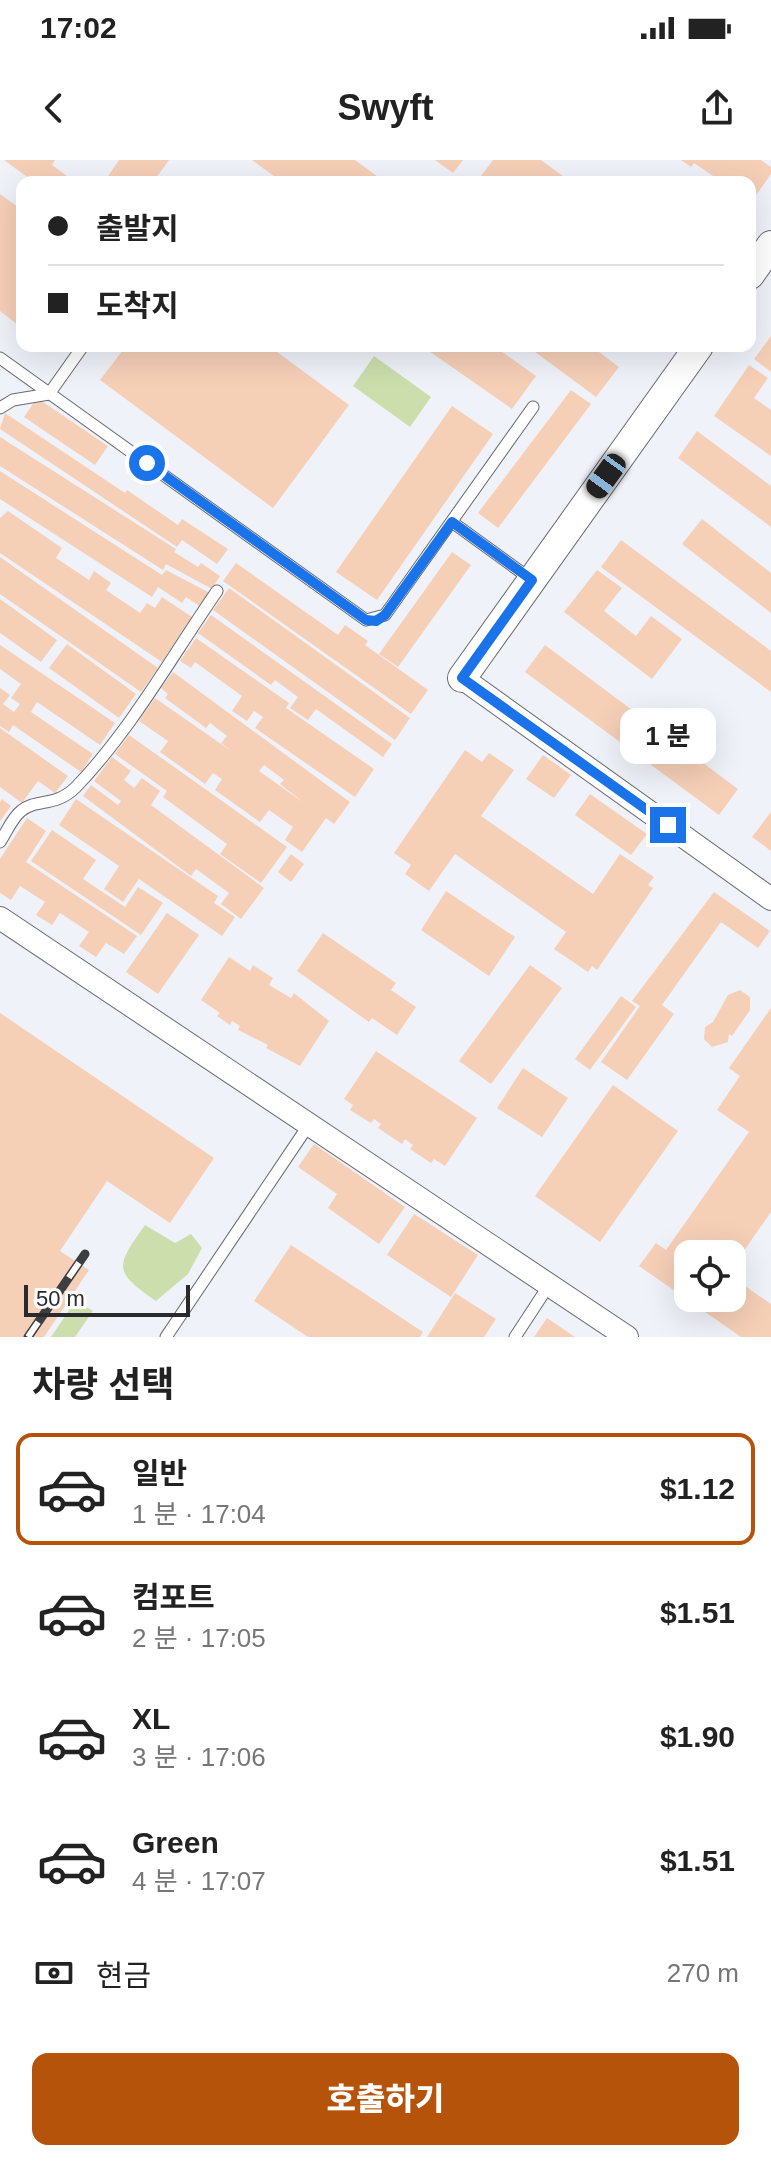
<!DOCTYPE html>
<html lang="ko">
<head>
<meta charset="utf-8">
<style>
  body { margin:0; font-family:Helvetica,"Noto Sans KR",sans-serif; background:#f2f2f2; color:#222; height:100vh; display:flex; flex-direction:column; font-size:30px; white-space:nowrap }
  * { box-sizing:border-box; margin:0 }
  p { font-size:26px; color:#767676 }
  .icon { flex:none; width:44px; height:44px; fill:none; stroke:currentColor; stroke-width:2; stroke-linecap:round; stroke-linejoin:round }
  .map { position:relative; height:1177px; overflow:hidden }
  .sheet { display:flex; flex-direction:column; background:#fff; flex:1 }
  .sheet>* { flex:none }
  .top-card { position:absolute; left:16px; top:16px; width:740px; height:176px; border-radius:16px; box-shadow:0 8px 32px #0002; display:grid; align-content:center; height:176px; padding:0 32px; background:#fff }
  .fabs { position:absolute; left:674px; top:1080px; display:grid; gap:16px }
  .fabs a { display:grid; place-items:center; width:72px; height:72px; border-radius:16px; background:#fff; box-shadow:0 8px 32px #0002; font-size:40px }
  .scale { position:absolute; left:24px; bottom:20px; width:166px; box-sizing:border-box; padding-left:8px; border:4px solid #292a2d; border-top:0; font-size:22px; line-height:28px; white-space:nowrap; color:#292a2d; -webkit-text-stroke:6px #fff; paint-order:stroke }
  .end { position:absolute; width:36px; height:36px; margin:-18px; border:10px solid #1a73e8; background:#fff; box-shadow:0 0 0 4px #fff }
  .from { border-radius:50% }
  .bubble { position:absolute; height:56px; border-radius:16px; background:#fff; box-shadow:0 8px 32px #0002; font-size:26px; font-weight:800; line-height:56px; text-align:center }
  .car { position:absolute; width:24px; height:48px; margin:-24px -12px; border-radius:10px; box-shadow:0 0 6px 2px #0007; background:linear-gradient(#222 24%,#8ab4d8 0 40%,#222 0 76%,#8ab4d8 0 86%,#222 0) }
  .top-card b { display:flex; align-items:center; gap:28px; height:76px; font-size:30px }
  .top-card b+b { border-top:2px solid #e0e0e0 }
  .top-card i { width:20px; height:20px; background:#222 }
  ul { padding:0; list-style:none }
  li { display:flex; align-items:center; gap:24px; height:112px; margin:0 16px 12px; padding:0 16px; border:4px solid transparent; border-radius:16px }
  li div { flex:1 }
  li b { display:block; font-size:30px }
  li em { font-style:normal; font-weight:800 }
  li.on { border-color:#b45309 }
  li>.icon { width:72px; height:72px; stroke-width:1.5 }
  h2 { padding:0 32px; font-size:36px; line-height:96px }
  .pay { display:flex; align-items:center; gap:20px; height:88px; padding:0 32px; font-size:30px }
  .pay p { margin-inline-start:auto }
  .action { display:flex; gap:16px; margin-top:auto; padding:16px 32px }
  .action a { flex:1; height:92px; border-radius:16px; background:#b45309; color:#fff; font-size:32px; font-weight:800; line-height:92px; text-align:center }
  .status { display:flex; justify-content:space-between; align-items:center; height:56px; padding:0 40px; background:#fff; direction:ltr }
  .status svg { height:22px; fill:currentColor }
  header { display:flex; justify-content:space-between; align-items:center; height:104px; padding:0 32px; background:#fff; font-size:36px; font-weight:800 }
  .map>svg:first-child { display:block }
  .green { fill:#ccdeac }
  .building { fill:#f6cfb7; fill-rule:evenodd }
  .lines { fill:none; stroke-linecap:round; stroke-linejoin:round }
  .service-casing { stroke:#696a71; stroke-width:13 }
  .minor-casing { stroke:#696a71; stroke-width:24 }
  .tertiary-casing { stroke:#696a71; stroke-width:30 }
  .service { stroke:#fff; stroke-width:11 }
  .minor { stroke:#fff; stroke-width:22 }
  .tertiary { stroke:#fff; stroke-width:28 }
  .rail-casing { stroke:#3d3e42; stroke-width:9 }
  .rail { stroke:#fff; stroke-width:6; stroke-dasharray:18; stroke-linecap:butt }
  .route { stroke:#1a73e8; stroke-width:10 }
</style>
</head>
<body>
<div class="status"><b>17:02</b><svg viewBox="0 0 49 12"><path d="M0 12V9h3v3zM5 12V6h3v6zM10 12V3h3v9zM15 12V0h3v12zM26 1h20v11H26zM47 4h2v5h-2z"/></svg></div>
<header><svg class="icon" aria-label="back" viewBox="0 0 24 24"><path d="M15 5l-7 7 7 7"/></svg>Swyft<svg class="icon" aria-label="share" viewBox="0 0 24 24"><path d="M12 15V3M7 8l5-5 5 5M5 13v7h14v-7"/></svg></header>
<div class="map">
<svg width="771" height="1177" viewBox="0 0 771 1177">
  <rect width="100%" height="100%" fill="#f0f2fa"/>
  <!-- green -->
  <path class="green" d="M374 196 431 237 410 267 353 226Z
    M145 1065 175 1083 191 1074 202 1088 188 1114 156 1141C112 1111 116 1106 145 1065Z
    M76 1140 93 1151 75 1177H51Z"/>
  <!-- building -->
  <path class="building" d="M4 0H55L52 5 75 22H34Z
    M119 0H169L153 22H104Z
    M252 0H355L385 22H282Z
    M435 0H463L453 13Z
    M493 0H541L571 22H489L481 16Z
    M681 0H761L771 7V14L750 44V22H722L694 3 691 7Z
    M0 34 22 50V168L0 151Z
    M771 176V212L754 199Z
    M126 186H269L349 245 273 348 100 220Z
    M428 186H494L536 216 512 249 426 189Z
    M527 186H591L619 207 596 237Z
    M749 205 768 218 754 238 771 250V296L714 256Z
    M571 230 591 244 498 368 478 353Z
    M37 238 108 286 95 305 24 257Z
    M452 246 493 274 377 440 336 412Z
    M5 253 125 333 127 330 178 365 182 359 228 389 217 404 182 380 177 387 0 269Z
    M697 271 771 326V367L678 298Z
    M0 277 176 389 174 392 198 407 201 403 220 416 212 429 166 404 163 410 0 306Z
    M0 311 162 415 166 410 210 433 201 447 186 437 182 443 158 427 152 437 0 339Z
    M8 351 62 388 56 398 89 420 94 411 111 423 106 430 140 453 147 443 155 448 162 437 192 457 162 502 0 393V358Z
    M702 359 771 413V453L682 384Z
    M621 380 771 491V532L601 407Z
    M452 392 471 405 398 507 379 494Z
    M0 397 158 508 141 532 0 434Z
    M236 403 338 475 345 465 368 481 365 485 428 530 411 554 223 421Z
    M597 410 622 428 604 451 636 476 651 456 682 479 652 519 564 452Z
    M229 428 410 558 395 580 213 450Z
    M0 439 57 480 41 502 0 473Z
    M211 455 392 584 383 597 316 549 308 560 290 548 298 537 275 520 271 525 198 473Z
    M196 478 289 543 286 548 374 609 355 637 255 568 263 557 254 551 247 561 232 551 242 536 195 502 191 508 180 501Z
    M67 484 136 534 119 558 49 508Z
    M0 485 115 563 100 585 37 542 31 552 93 594 81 612 13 565 9 572 0 566V528L10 535 3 544 14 552 20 544 11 538 21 524 0 509Z
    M545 485 738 629 719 655 525 512Z
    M173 512 350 642 334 664 326 658 302 692 285 680 293 667 269 650 260 662 215 630 222 619 213 613 205 624 160 592 168 581 139 561 155 538 234 593 221 583 227 576 210 563 206 568 165 538 168 534 161 528ZM264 605 284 620 280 624 304 643 259 611Z
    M0 568 68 616 55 633 38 621 22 643 0 627Z
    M129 575 287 687 261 723 220 694 227 684 163 637 167 631 115 594Z
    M465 590 482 602 489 593 514 610 481 656 593 734 620 694 654 717 648 725 653 728 597 810 592 806 588 812 554 789 566 772 455 694 429 731 405 714 411 705 394 693Z
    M543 595 571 615 554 638 526 619Z
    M112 597 131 611 124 620 134 628 142 618 160 631 151 645 264 728 241 759 221 744 229 733 196 709 191 716 83 636 91 625 118 645 121 641 94 621Z
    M590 634 647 674 631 695 575 655Z
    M2 639 11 646 0 661V642Z
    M76 639 218 736 214 743 235 757 222 776 139 719 123 742 104 729 119 706 59 665Z
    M771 652V691L752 677Z
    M27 658 46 671 26 702 137 776 124 794 106 783 96 797 79 786 89 772 60 753 52 765 36 755 45 742 20 726 11 740 0 733V699Z
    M52 670 96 700 83 719 125 747 138 727 163 743 141 775 31 701Z
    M291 694 304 704 291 722 278 712Z
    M446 731 515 777 489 816 421 770Z
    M714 732 770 771 758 788 721 762 662 845 674 854 627 920 601 902 640 846 632 841Z
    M167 753 199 775 158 834 126 812Z
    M323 773 396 823 391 830 416 847 397 875 372 858 369 862 297 811Z
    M229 797 250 811 253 805 273 818 269 825 291 838 294 833 329 861 300 906 266 888 268 885 238 870 240 866 232 861 230 865 217 856 220 853 201 840Z
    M530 805 562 828 491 924 459 901Z
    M740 830 750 837V850L732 876 729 874 728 882 712 887 704 879 705 867 713 862 728 835Z
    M621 836 636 847 590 910 575 899Z
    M771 848V1052L732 1108V1094H688V1138H732V1117L771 1144V1177H741L639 1106 656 1083 666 1090 749 972 717 950 740 916 729 908Z
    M0 853 214 998 170 1063 107 1021 60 1091 89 1110 44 1177H0Z
    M376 891 477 958 445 1006 434 999 431 1003 410 989 413 985 405 979 402 984 378 968 381 964 374 959 371 963 350 950 353 945 344 939Z
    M523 908 568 938 542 977 497 948Z
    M613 925 678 971 600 1082 535 1036Z
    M314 984 405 1047 379 1084 328 1048 337 1034 298 1007Z
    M414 1054 478 1095 451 1137 387 1095Z
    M291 1085 423 1172 420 1177H308L254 1141Z
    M455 1133 496 1159 484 1177H427Z
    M547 1158 575 1177H534Z"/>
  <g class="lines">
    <defs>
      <path id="service" d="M0 198 366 460 385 455 533 247
        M0 248 13 240 49 234 83 186
        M452 362 532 420
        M0 682C6 673 12 658 21 651 36 638 55 648 76 627 131 570 172 496 217 431
        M166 1177 310 963
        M515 1177 549 1125"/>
      <path id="minor" d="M462 518 771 739
        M0 758 627 1177"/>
      <path id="tertiary" d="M750 115 771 85
        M462 518 699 186"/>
    </defs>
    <!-- service casing -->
    <use href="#service" class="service-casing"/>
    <!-- minor casing -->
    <use href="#minor" class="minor-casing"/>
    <!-- tertiary casing -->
    <use href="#tertiary" class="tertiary-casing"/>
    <!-- service -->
    <use href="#service" class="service"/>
    <!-- minor -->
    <use href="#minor" class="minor"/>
    <!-- tertiary -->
    <use href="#tertiary" class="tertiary"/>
    <defs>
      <path id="rail" d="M28 1177 85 1094"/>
    </defs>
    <!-- rail casing -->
    <use href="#rail" class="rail-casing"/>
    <!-- rail -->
    <use href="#rail" class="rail"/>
  </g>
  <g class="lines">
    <!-- route -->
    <path class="route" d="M147 303 366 460 376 461 385 455 452 362 532 420 462 518 668 665"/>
  </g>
</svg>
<div class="fabs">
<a><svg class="icon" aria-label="locate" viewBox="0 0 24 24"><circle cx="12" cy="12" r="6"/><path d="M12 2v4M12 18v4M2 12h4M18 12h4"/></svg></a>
</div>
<div class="scale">50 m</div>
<i class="end from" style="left:147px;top:303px"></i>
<i class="end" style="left:668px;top:665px"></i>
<div class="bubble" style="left:620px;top:548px;width:96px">1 분</div>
<i class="car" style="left:606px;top:316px;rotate:216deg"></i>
<div class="top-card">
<b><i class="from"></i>출발지</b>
<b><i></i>도착지</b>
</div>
</div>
<section class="sheet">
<h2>차량 선택</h2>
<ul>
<li class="on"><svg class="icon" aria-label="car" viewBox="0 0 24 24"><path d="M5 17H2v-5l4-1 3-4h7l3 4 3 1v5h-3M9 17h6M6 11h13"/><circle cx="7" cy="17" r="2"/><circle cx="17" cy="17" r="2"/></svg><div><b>일반</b><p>1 분 · 17:04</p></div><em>$1.12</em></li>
<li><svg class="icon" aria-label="car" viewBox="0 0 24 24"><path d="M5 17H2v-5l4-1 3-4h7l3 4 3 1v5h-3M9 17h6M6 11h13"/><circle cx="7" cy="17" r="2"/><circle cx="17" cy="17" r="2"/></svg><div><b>컴포트</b><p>2 분 · 17:05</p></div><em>$1.51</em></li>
<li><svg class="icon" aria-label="car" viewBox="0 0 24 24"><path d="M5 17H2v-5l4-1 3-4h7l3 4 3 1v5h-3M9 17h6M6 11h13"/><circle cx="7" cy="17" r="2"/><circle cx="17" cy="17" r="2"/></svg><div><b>XL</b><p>3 분 · 17:06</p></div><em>$1.90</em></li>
<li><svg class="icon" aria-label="car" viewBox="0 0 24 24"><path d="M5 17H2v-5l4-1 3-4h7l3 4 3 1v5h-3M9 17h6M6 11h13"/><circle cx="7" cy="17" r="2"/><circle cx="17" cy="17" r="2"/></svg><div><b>Green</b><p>4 분 · 17:07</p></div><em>$1.51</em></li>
</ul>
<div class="pay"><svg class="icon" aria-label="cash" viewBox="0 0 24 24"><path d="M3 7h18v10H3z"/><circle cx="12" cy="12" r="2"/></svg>현금<p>270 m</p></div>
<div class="action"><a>호출하기</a></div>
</section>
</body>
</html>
